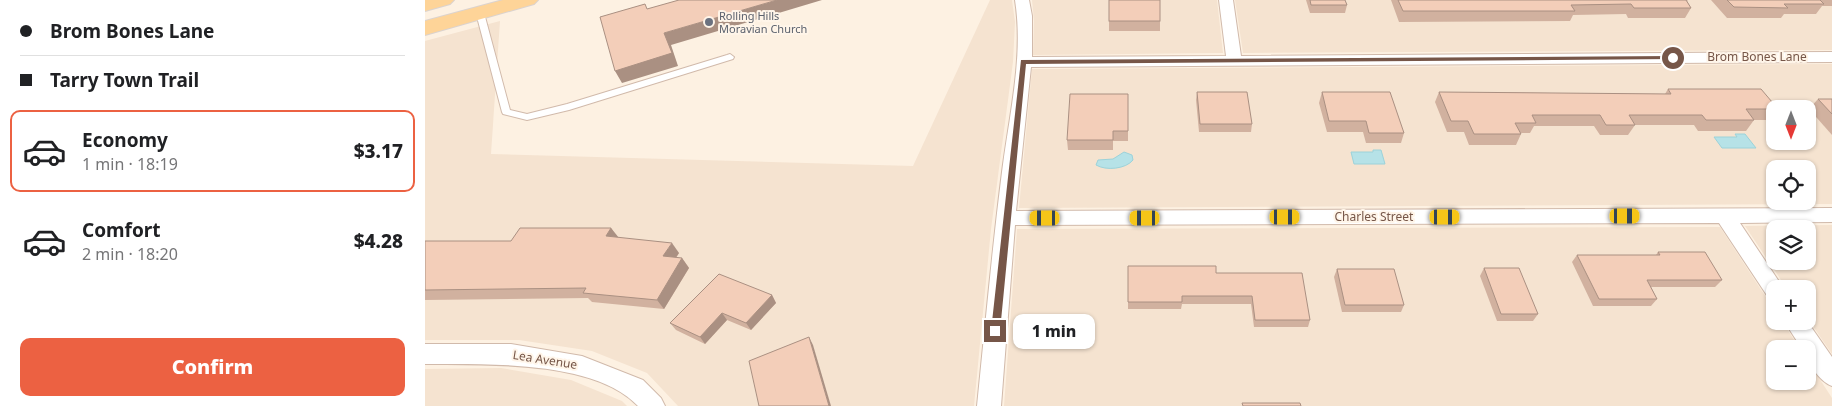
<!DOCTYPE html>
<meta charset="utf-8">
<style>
:root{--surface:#fff;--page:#f2f2f2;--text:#202124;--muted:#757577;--line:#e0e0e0;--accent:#ec6142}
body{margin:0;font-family:"Noto Sans",sans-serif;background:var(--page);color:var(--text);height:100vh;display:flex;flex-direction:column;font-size:19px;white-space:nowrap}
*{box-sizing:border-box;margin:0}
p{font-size:16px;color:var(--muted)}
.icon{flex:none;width:28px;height:28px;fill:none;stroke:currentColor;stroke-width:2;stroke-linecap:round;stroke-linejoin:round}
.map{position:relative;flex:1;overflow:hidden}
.details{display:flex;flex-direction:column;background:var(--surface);width:425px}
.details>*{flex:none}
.guide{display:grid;align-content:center;height:110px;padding:0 20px;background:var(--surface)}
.needle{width:32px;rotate:180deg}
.controls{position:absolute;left:1341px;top:100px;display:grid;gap:10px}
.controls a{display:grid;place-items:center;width:50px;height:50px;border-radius:10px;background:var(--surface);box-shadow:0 1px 4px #0004;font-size:25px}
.end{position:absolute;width:22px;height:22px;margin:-11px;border:6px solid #765648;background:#fff;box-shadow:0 0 0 2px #fff}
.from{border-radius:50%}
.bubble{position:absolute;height:35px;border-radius:10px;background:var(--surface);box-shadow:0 1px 4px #0004;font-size:16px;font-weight:800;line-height:35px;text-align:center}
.car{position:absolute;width:15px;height:30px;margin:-15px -8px;border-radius:6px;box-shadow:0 0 4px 1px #0007;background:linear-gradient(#f5c518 24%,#345 0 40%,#f5c518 0 76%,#345 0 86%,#f5c518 0)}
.guide b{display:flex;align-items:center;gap:18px;height:48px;font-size:19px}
.guide b+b{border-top:1px solid var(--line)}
.guide i{width:12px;height:12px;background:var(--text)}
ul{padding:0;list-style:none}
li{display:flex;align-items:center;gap:15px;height:82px;margin:0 10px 8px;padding:0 10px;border:2px solid transparent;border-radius:10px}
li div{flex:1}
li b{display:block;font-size:19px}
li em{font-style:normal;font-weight:800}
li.active{border-color:var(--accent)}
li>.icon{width:45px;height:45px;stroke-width:1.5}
.action{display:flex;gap:10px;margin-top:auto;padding:10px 20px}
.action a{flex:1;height:58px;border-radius:10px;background:var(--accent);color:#fff;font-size:20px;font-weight:800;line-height:58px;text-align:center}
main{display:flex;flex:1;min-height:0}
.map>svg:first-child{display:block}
</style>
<main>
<section class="details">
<div class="guide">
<b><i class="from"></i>Brom Bones Lane</b>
<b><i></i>Tarry Town Trail</b>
</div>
<ul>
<li class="active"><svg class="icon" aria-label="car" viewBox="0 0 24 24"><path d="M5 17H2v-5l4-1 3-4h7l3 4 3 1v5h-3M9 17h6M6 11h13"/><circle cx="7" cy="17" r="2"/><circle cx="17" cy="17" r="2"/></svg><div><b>Economy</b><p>1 min · 18:19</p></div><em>$3.17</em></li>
<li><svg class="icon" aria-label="car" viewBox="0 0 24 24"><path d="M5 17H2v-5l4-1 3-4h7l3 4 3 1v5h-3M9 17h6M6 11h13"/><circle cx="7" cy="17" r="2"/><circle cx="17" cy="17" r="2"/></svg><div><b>Comfort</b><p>2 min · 18:20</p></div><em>$4.28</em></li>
</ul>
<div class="action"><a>Confirm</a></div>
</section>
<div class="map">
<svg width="1407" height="406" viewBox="0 0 1407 406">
<rect width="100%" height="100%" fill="#fdf1e2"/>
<g fill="#f5e3d0" fill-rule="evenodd">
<polygon points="565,0 587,0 590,22 588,62 566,229 549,406 253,406 222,373 167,351 94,340 0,340 0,41 75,21 66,154 488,166"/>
<polygon points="607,0 792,0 798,53 608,55 609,21"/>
<polygon points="810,0 1407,0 1407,50 818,53"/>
<path d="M1407,64V204L594,208L607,69ZM1350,109H1382V141H1350ZM1350,169H1382V201H1350Z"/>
<path d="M1407,225V354L1383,319L1382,289H1362L1320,226ZM1350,229H1382V261H1350Z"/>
<polygon points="1295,227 1350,311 1350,321 1357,321 1375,349 1350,349 1350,381 1382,381 1383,361 1407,398 1407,406 579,406 592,229"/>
<polygon points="76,368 146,380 197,401 202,406 0,406 0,369"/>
</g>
<g fill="#b6e2e7" stroke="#9cd2d9">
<polygon points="1310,134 1320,134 1331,148 1297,148 1289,137 1312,137"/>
<polygon points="948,150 956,150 960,164 929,164 926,152 948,152"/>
<path d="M699,152L707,155L708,160C701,169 681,171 671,165L673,160L688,159Z"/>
</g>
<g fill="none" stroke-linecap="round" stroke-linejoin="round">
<defs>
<polygon id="service" points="52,11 55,11 59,13 85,110 102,114 142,104 302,55 305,54 309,57 308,59 144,110 102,120 78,114 77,112 51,13"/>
<g id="minor">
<path d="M590,0H604L607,16V57L801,56L794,0H808L816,56L1407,52V62L606,67L591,211L1407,208V222L1315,223L1359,289H1350V299L1343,297L1294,223L590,225L576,406H552C560,328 567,250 577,172C584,116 599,57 590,0Z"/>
<path d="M1359,321H1382L1407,357V386C1394,381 1382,363 1382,349H1377Z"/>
<path d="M0,344H86L157,356L218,380L236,398L240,406H213C170,360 59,364 0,364Z"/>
</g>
<g id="primary">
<polygon points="0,0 29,0 25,4 0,11"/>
<polygon points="78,0 113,0 109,4 0,35 0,21"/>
</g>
</defs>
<use href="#service" stroke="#d1baab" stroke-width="2"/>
<use href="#minor" stroke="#d1baab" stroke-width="2"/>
<use href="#primary" stroke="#dbd3cf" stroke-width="2"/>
<use href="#service" fill="#fff" fill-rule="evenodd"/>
<use href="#minor" fill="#fff" fill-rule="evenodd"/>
<use href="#primary" fill="#fed498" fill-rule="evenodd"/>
</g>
<g fill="#d1b19f">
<polygon points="684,0 735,21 735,31 684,31"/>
<polygon points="881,0 920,0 922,5 920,13 885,13"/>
<polygon points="966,0 1263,0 1262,1 1266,8 1260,18 1203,18 1201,14 1148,15 1145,21 974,22"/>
<polygon points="1286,0 1407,0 1407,6 1397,6 1391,14 1359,14 1356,18 1302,18"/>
<polygon points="1243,89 1350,109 1350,113 1345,120 1329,120 1321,131 1273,131 1269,125 1210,125 1203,135 1175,135 1169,126 1109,126 1105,133 1096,133 1096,134 1091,145 1044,145 1039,132 1022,132 1010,102 1014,92 1240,94"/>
<polygon points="772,92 827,124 826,132 774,132 771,100"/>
<polygon points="897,92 979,133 976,143 941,143 938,132 902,132 894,103"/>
<polygon points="703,94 703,141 688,141 688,150 643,150 642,140"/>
<polygon points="1393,99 1407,99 1407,135 1384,109"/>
<polygon points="186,228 193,238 254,253 251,258 257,258 264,268 239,309 167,302 163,298 0,300 0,241 86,241"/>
<polygon points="1233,252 1297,280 1290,287 1226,287 1232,299 1226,306 1168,306 1147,262 1152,255 1231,255"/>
<polygon points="703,266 791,273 885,320 883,327 829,327 826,304 757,304 756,309 703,309"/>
<polygon points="1059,268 1113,314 1108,321 1072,321 1055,276"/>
<polygon points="912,269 979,305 976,312 917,312 909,277"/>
<polygon points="347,295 351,303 326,330 302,320 280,344 251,330 245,323"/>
</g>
<g fill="#aa9082">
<polygon points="352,0 397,0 246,45 253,66 197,83 190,71 239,33"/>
<polygon points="186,228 194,238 181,236"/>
<polygon points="247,243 254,253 245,266 238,256"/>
<polygon points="257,258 264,268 239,309 232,300"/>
<polygon points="347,295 351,303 326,330 321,323"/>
<polygon points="297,313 302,320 280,344 275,337"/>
<polygon points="384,337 388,345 406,406 404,406"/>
</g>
<g fill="#f3ceb9" stroke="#aa9082">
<polygon points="254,0 352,0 239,33 247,53 190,71 175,17 220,4 222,9"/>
<rect x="684" y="0" width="51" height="21"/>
<polygon points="885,0 920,0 922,5 886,5"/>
<polygon points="973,0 1261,0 1266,8 1209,8 1206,4 1146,5 1150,11 978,11"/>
<polygon points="1302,0 1395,0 1399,4 1359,4 1363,8 1309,7"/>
<polygon points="1243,89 1336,89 1353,109 1321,109 1329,120 1281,120 1277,115 1204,115 1210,125 1181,125 1175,115 1107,115 1111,123 1090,123 1096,134 1049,134 1043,121 1026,121 1014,92 1246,94"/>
<polygon points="772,92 822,92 827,124 775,124"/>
<polygon points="897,92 965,92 979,133 944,133 941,121 904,121"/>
<polygon points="645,94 703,94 703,131 688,131 688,140 642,140"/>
<polygon points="1393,99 1407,99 1407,114"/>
<polygon points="95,228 186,228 181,236 247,243 238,256 257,258 232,300 158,293 161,288 0,290 0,241 86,241"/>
<polygon points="1233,252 1280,252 1297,280 1222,280 1232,299 1174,299 1152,255 1235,255"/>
<polygon points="703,266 791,266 791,273 877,273 885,320 830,320 827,296 757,296 757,302 703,302"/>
<polygon points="1059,268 1094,268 1113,314 1076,314"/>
<polygon points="912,269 969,269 979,305 920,305"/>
<polygon points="294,274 347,295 321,323 297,313 275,337 245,323"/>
<polygon points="384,337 404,406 334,406 324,361"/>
<polygon points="817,403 875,403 876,406 818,406"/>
</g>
<polygon fill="#765648" points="1248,56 1250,59 601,64 575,331 570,335 566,331 596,60"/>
<circle fill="#6b7280" stroke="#fff5e9" stroke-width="2" cx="284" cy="22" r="5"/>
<g text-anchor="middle" stroke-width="4" stroke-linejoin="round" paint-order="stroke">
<g font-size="11" fill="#5b616d" stroke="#fff5e9" text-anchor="start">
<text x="294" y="20">Rolling Hills<tspan x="294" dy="13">Moravian Church</tspan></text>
</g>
<g font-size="12" fill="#765648" stroke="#fff5e9">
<text x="1332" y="61">Brom Bones Lane</text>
<text x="949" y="221">Charles Street</text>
<text transform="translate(120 360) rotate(9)" y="4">Lea Avenue</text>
</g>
</g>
</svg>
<div class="controls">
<a><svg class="needle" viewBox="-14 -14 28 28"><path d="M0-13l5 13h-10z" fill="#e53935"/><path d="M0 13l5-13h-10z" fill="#757577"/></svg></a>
<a><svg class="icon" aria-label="locate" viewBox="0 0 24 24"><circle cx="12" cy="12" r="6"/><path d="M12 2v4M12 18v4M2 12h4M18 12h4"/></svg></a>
<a><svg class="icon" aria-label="layers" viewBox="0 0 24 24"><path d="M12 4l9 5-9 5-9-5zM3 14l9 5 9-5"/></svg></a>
<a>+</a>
<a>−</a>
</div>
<i class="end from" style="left:1248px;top:58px"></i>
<i class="end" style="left:570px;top:331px"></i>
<div class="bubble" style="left:588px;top:314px;width:82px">1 min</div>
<i class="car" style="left:1200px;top:216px;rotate:90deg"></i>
<i class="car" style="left:860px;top:217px;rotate:90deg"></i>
<i class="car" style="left:1020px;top:217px;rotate:90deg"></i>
<i class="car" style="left:620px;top:218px;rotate:270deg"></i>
<i class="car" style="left:720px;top:218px;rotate:270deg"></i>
</div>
</main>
